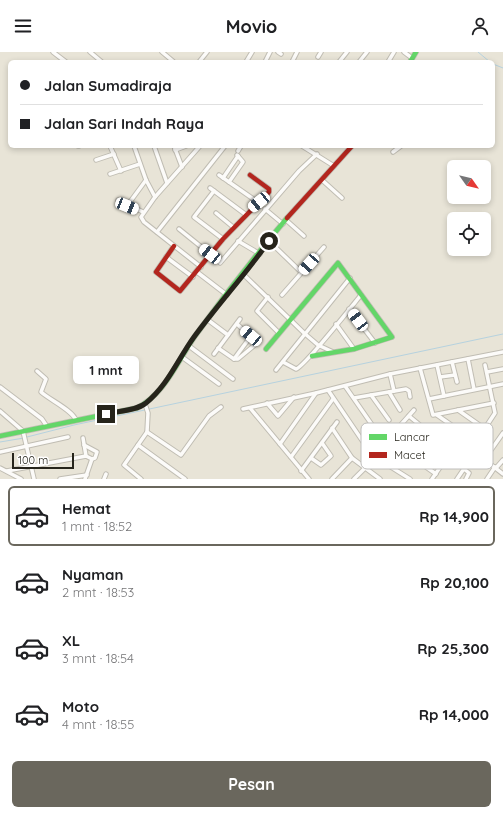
<!DOCTYPE html>
<html lang="id">
<meta charset="utf-8">
<style>
:root{--surface:#fff;--page:#f2f2f2;--text:#202124;--muted:#757577;--line:#e0e0e0;--accent:#6a675d}
body{margin:0;font-family:Quicksand,sans-serif;background:var(--page);color:var(--text);height:100vh;display:flex;flex-direction:column;font-size:15px;white-space:nowrap}
*{box-sizing:border-box;margin:0}
p{font-size:13px;color:var(--muted)}
.icon{flex:none;width:22px;height:22px;fill:none;stroke:currentColor;stroke-width:2;stroke-linecap:round;stroke-linejoin:round}
.map{position:relative;height:427px;overflow:hidden}
.panel{display:flex;flex-direction:column;background:var(--surface);flex:1}
.panel>*{flex:none}
.hud{position:absolute;left:8px;top:8px;width:487px;height:88px;border-radius:6px;box-shadow:0 2px 6px #0003;display:grid;align-content:center;height:88px;padding:0 12px;background:var(--surface)}
.needle{width:26px;rotate:124deg}
.buttons{position:absolute;left:447px;top:108px;display:grid;gap:8px}
.buttons a{display:grid;place-items:center;width:44px;height:44px;border-radius:6px;background:var(--surface);box-shadow:0 2px 6px #0003;font-size:20px}
.scale{position:absolute;left:12px;bottom:10px;width:62px;box-sizing:border-box;padding-left:4px;border:2px solid #26241b;border-top:0;font-size:11px;line-height:14px;white-space:nowrap;color:#26241b;-webkit-text-stroke:3px #fff;paint-order:stroke}
.end{position:absolute;width:18px;height:18px;margin:-9px;border:5px solid #26241b;background:#fff;box-shadow:0 0 0 2px #fff}
.from{border-radius:50%}
.bubble{position:absolute;height:28px;border-radius:6px;background:var(--surface);box-shadow:0 2px 6px #0003;font-size:13px;font-weight:800;line-height:28px;text-align:center}
.car{position:absolute;width:12px;height:24px;margin:-12px -6px;border-radius:5px;box-shadow:0 0 3px 1px #0007;background:linear-gradient(#fff 24%,#345 0 40%,#fff 0 76%,#345 0 86%,#fff 0)}
.hud b{display:flex;align-items:center;gap:14px;height:38px;font-size:15px}
.hud b+b{border-top:1px solid var(--line)}
.hud i{width:10px;height:10px;background:var(--text)}
ul{padding:7px 0 0;list-style:none}
li{display:flex;align-items:center;gap:12px;height:60px;margin:0 8px 6px;padding:0 4px;border:2px solid transparent;border-radius:6px}
li div{flex:1}
li b{display:block;font-size:15px}
li em{font-style:normal;font-weight:800}
li.current{border-color:var(--accent)}
li>.icon{width:36px;height:36px;stroke-width:1.5}
.button{display:flex;gap:8px;margin-top:auto;padding:8px 12px}
.button a{flex:1;height:46px;border-radius:6px;background:var(--accent);color:#fff;font-size:16px;font-weight:800;line-height:46px;text-align:center}
header{display:flex;justify-content:space-between;align-items:center;height:52px;padding:0 12px;background:var(--surface);font-size:18px;font-weight:800}
.map>svg:first-child{display:block}
</style>
<header><svg class="icon" aria-label="menu" viewBox="0 0 24 24"><path d="M4 6h16M4 12h16M4 18h16"/></svg>Movio<svg class="icon" aria-label="person" viewBox="0 0 24 24"><circle cx="12" cy="8" r="4"/><path d="M4 21q1-7 8-7t8 7"/></svg></header>
<div class="map">
<svg width="503" height="427" viewBox="0 0 503 427">
<rect width="100%" height="100%" fill="#e8e4d7"/>
<g fill="none" stroke-linecap="round" stroke-linejoin="round">
<g stroke="#b6d2df" stroke-width="1">
<polyline points="478,0 490,10"/>
<polyline points="493,12 503,16"/>
<polyline points="27,385 74,373 503,282"/>
<polyline points="0,390 24,386"/>
</g>
<defs>
<g id="street">
<polyline points="53,0 66,10"/>
<polyline points="90,0 102,10"/>
<polyline points="162,0 174,10"/>
<polyline points="278,0 281,2"/>
<polyline points="404,0 412,6"/>
<polyline points="318,5 321,0"/>
<polyline points="199,10 207,0"/>
<polyline points="246,10 252,0"/>
<polyline points="265,10 270,0"/>
<polyline points="292,10 297,0"/>
<polyline points="339,10 347,0"/>
<polyline points="359,10 367,0"/>
<polyline points="388,10 394,0"/>
<polyline points="78,94 79,94"/>
<polyline points="110,94 121,119"/>
<polyline points="134,94 146,128 155,145"/>
<polyline points="154,94 167,131"/>
<polyline points="174,94 182,115"/>
<polyline points="200,94 155,145 141,165 144,170 201,215"/>
<polyline points="302,94 334,114"/>
<polyline points="175,98 186,94"/>
<polyline points="238,99 241,94"/>
<polyline points="393,100 401,94"/>
<polyline points="96,108 114,102"/>
<polyline points="110,122 140,112"/>
<polyline points="219,123 259,151"/>
<polyline points="223,126 238,104"/>
<polyline points="322,128 342,146"/>
<polyline points="229,130 243,110 237,103"/>
<polyline points="210,136 245,162"/>
<polyline points="214,139 194,165 223,187"/>
<polyline points="118,148 143,160"/>
<polyline points="127,154 146,128"/>
<polyline points="265,157 283,172"/>
<polyline points="216,161 233,175"/>
<polyline points="286,168 304,184"/>
<polyline points="179,177 210,202"/>
<polyline points="157,180 225,94"/>
<polyline points="238,189 260,202"/>
<polyline points="269,189 301,220"/>
<polyline points="166,205 193,225"/>
<polyline points="220,211 299,119 317,102"/>
<polyline points="197,220 227,243"/>
<polyline points="243,222 304,281 318,293 333,300"/>
<polyline points="282,243 324,195"/>
<polyline points="268,245 257,259 279,281"/>
<polyline points="349,257 375,291"/>
<polyline points="208,268 228,283"/>
<polyline points="336,272 354,297"/>
<polyline points="189,294 233,327"/>
<polyline points="218,296 234,307 238,307 257,291 237,272"/>
<polyline points="214,302 240,267"/>
<polyline points="182,305 219,332"/>
<polyline points="234,307 251,284"/>
<polyline points="468,307 474,337"/>
<path d="M283,310L296,317C304,315 352,254 361,243"/>
<polyline points="452,310 457,330"/>
<polyline points="437,313 444,344"/>
<polyline points="420,316 433,363 494,351"/>
<polyline points="276,318 350,226"/>
<path d="M37,319L46,327L41,340C50,348 72,358 76,368"/>
<polyline points="487,320 503,317"/>
<polyline points="390,322 394,339"/>
<polyline points="440,325 455,323"/>
<polyline points="345,334 377,380"/>
<polyline points="0,335 42,367 46,373"/>
<polyline points="328,338 372,403 410,427"/>
<polyline points="389,340 400,358"/>
<polyline points="371,343 389,368"/>
<polyline points="354,346 406,337 409,339 410,345"/>
<polyline points="429,347 503,332"/>
<polyline points="267,351 278,364 294,345"/>
<polyline points="145,352 148,361 147,380"/>
<polyline points="250,356 309,427"/>
<polyline points="243,357 316,341 390,322 503,300"/>
<polyline points="414,358 389,386 389,389 436,422"/>
<polyline points="458,358 485,377"/>
<polyline points="0,359 23,379 34,427"/>
<polyline points="437,363 477,391"/>
<polyline points="409,364 443,392"/>
<polyline points="332,376 352,406 380,427"/>
<polyline points="83,386 86,404"/>
<polyline points="416,386 430,395"/>
<polyline points="280,392 316,341"/>
<polyline points="410,392 425,376"/>
<polyline points="84,393 97,400 95,406 92,407"/>
<polyline points="138,393 185,427"/>
<polyline points="470,399 495,361 485,313"/>
<polyline points="0,400 68,385"/>
<polyline points="291,405 333,347"/>
<polyline points="311,406 321,413 331,404 322,391"/>
<polyline points="484,408 503,381"/>
<path d="M421,411L432,393C454,385 487,409 503,422"/>
<polyline points="364,415 372,403"/>
<polyline points="0,416 21,427"/>
<polyline points="496,416 503,408"/>
<polyline points="464,417 469,421 466,427"/>
<polyline points="7,419 86,404 92,407 85,427"/>
<polyline points="301,419 337,370"/>
<polyline points="60,427 87,423"/>
<polyline points="104,427 106,422"/>
<polyline points="141,427 124,413 147,380 181,403 209,364 221,355"/>
<polyline points="332,427 352,406"/>
<polyline points="354,427 365,416"/>
<polyline points="432,427 454,395"/>
<polyline points="457,427 474,402"/>
<polyline points="487,427 495,415"/>
</g>
<g id="fast">
<polyline points="410,10 416,0"/>
<polyline points="266,297 338,211 392,285 354,297 312,304"/>
<path d="M0,384L137,356C165,342 178,308 195,284C224,244 255,204 287,166"/>
</g>
<g id="jam">
<polyline points="287,166 352,94"/>
<polyline points="174,194 156,220 180,239 223,187 269,140 269,137 250,123"/>
</g>
</defs>
<use href="#street" stroke="#c0bdb3" stroke-width="5.5"/>
<use href="#fast" stroke="#c0bdb3" stroke-width="6"/>
<use href="#jam" stroke="#c0bdb3" stroke-width="6"/>
<use href="#street" stroke="#fcfbf9" stroke-width="3.5"/>
<use href="#fast" stroke="#63d668" stroke-width="4.5"/>
<use href="#jam" stroke="#b3261e" stroke-width="4.5"/>
</g>
<g fill="none" stroke-linecap="round" stroke-linejoin="round">
<path stroke="#26241b" stroke-width="5" d="M106,362C118,359 136,359 146,351C168,333 178,307 194,285C218,252 246,222 269,189"/>
</g>
<rect x="361" y="371" width="132" height="46" rx="6" fill="#fff" stroke="#bebdbb" stroke-width="1"/>
<rect x="369" y="382" width="18" height="6" fill="#63d668"/>
<rect x="369" y="400" width="18" height="6" fill="#b3261e"/>
<g font-size="11" fill="#26241b">
<text x="394" y="389">Lancar</text>
<text x="394" y="407">Macet</text>
</g>
</svg>
<div class="buttons">
<a><svg class="needle" viewBox="-14 -14 28 28"><path d="M0-13l5 13h-10z" fill="#e53935"/><path d="M0 13l5-13h-10z" fill="#757577"/></svg></a>
<a><svg class="icon" aria-label="locate" viewBox="0 0 24 24"><circle cx="12" cy="12" r="6"/><path d="M12 2v4M12 18v4M2 12h4M18 12h4"/></svg></a>
</div>
<div class="scale">100 m</div>
<i class="end from" style="left:269px;top:189px"></i>
<i class="end" style="left:106px;top:362px"></i>
<div class="bubble" style="left:73px;top:304px;width:66px">1 mnt</div>
<i class="car" style="left:259px;top:150px;rotate:231deg"></i>
<i class="car" style="left:127px;top:154px;rotate:112deg"></i>
<i class="car" style="left:210px;top:202px;rotate:308deg"></i>
<i class="car" style="left:309px;top:212px;rotate:222deg"></i>
<i class="car" style="left:358px;top:268px;rotate:323deg"></i>
<i class="car" style="left:251px;top:284px;rotate:310deg"></i>
<div class="hud">
<b><i class="from"></i>Jalan Sumadiraja</b>
<b><i></i>Jalan Sari Indah Raya</b>
</div>
</div>
<section class="panel">
<ul>
<li class="current"><svg class="icon" aria-label="car" viewBox="0 0 24 24"><path d="M5 17H2v-5l4-1 3-4h7l3 4 3 1v5h-3M9 17h6M6 11h13"/><circle cx="7" cy="17" r="2"/><circle cx="17" cy="17" r="2"/></svg><div><b>Hemat</b><p>1 mnt · 18:52</p></div><em>Rp 14,900</em></li>
<li><svg class="icon" aria-label="car" viewBox="0 0 24 24"><path d="M5 17H2v-5l4-1 3-4h7l3 4 3 1v5h-3M9 17h6M6 11h13"/><circle cx="7" cy="17" r="2"/><circle cx="17" cy="17" r="2"/></svg><div><b>Nyaman</b><p>2 mnt · 18:53</p></div><em>Rp 20,100</em></li>
<li><svg class="icon" aria-label="car" viewBox="0 0 24 24"><path d="M5 17H2v-5l4-1 3-4h7l3 4 3 1v5h-3M9 17h6M6 11h13"/><circle cx="7" cy="17" r="2"/><circle cx="17" cy="17" r="2"/></svg><div><b>XL</b><p>3 mnt · 18:54</p></div><em>Rp 25,300</em></li>
<li><svg class="icon" aria-label="car" viewBox="0 0 24 24"><path d="M5 17H2v-5l4-1 3-4h7l3 4 3 1v5h-3M9 17h6M6 11h13"/><circle cx="7" cy="17" r="2"/><circle cx="17" cy="17" r="2"/></svg><div><b>Moto</b><p>4 mnt · 18:55</p></div><em>Rp 14,000</em></li>
</ul>
<div class="button"><a>Pesan</a></div>
</section>
